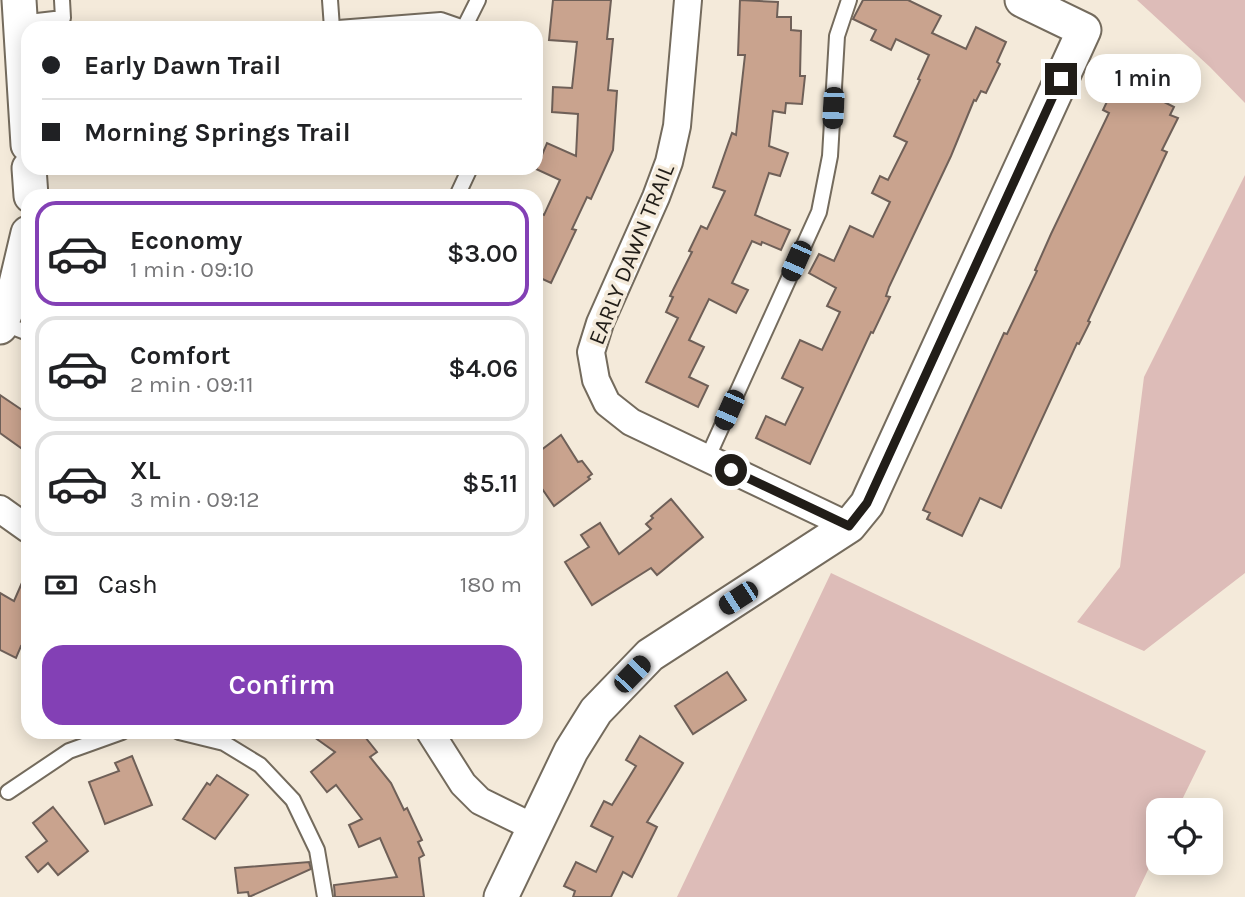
<!DOCTYPE html>
<meta charset="utf-8">
<style>
:root{--surface:#fff;--page:#f6f6f6;--text:#202124;--muted:#757577;--line:#e0e0e0;--accent:#8340b5}
body{margin:0;font-family:Karla,sans-serif;background:var(--page);color:var(--text);height:100vh;display:flex;flex-direction:column;font-size:26px;white-space:nowrap}
*{box-sizing:border-box;margin:0}
p{font-size:23px;color:var(--muted)}
.icon{flex:none;width:38px;height:38px;fill:none;stroke:currentColor;stroke-width:2;stroke-linecap:round;stroke-linejoin:round}
.map{position:relative;flex:1;overflow:hidden}
.sheet{position:absolute;left:21px;top:189px;width:522px;height:550px;display:flex;flex-direction:column;background:var(--surface);border-radius:21px;box-shadow:0 4px 18px #0003}
.sheet>*{flex:none}
.hud{position:absolute;left:21px;top:21px;width:522px;height:154px;border-radius:21px;box-shadow:0 4px 18px #0003;display:grid;align-content:center;height:154px;padding:0 21px;background:var(--surface)}
.controls{position:absolute;left:1146px;top:798px;display:grid;gap:14px}
.controls a{display:grid;place-items:center;width:77px;height:77px;border-radius:14px;background:var(--surface);box-shadow:0 4px 18px #0003;font-size:35px}
.end{position:absolute;width:32px;height:32px;margin:-16px;border:9px solid #211d18;background:#fff;box-shadow:0 0 0 4px #fff}
.from{border-radius:50%}
.bubble{position:absolute;height:49px;border-radius:21px;background:var(--surface);box-shadow:0 4px 18px #0003;font-size:23px;font-weight:600;line-height:49px;text-align:center}
.car{position:absolute;width:21px;height:42px;margin:-21px -10px;border-radius:9px;box-shadow:0 0 5px 2px #0007;background:linear-gradient(#222 24%,#8ab4d8 0 40%,#222 0 76%,#8ab4d8 0 86%,#222 0)}
.hud b{display:flex;align-items:center;gap:24px;height:66px;font-size:26px}
.hud b+b{border-top:2px solid var(--line)}
.hud i{width:18px;height:18px;background:var(--text)}
ul{padding:12px 0 0;list-style:none}
li{display:flex;align-items:center;gap:21px;height:105px;margin:0 14px 10px;padding:0 7px;border:4px solid var(--line);border-radius:21px}
li div{flex:1}
li b{display:block;font-size:26px}
li em{font-style:normal;font-weight:600}
li.current{border-color:var(--accent)}
li>.icon{width:63px;height:63px;stroke-width:1.5}
.pay{display:flex;align-items:center;gap:18px;height:77px;padding:0 21px;font-size:26px}
.pay p{margin-inline-start:auto}
.cta{display:flex;gap:14px;margin-top:auto;padding:14px 21px}
.cta a{flex:1;height:80px;border-radius:21px;background:var(--accent);color:#fff;font-size:28px;font-weight:600;line-height:80px;text-align:center}
.map>svg:first-child{display:block}
</style>
<div class="map">
<svg width="1245" height="897" viewBox="0 0 1245 897">
<rect width="100%" height="100%" fill="#f4eada"/>
<g fill="#ddbcb8">
<polygon points="1137,0 1245,0 1245,103 1210,67"/>
<polygon points="1245,175 1245,573 1144,651 1077,622 1120,567 1144,377"/>
<polygon points="831,573 1206,751 1177,810 1158,810 1158,849 1135,897 677,897"/>
</g>
<g fill="#c9a38e" stroke="#6f6058" stroke-width="2">
<polygon points="553,0 611,0 607,39 613,39 608,90 617,91 613,150 591,199 587,197 572,229 576,230 551,283 536,276 536,211 544,215 560,180 536,169 547,143 576,156 578,114 552,112 553,87 572,88 577,42 549,40"/>
<polygon points="740,0 778,2 777,17 791,17 791,30 801,31 800,76 805,76 802,104 786,103 785,113 773,111 769,146 788,153 780,176 769,173 755,215 790,230 781,250 762,242 761,245 752,241 732,283 748,290 736,313 709,299 689,340 704,347 689,377 708,386 698,407 646,382 678,318 666,312 673,297 670,296 692,252 689,251 701,226 707,229 725,191 713,187 732,133 736,135 745,55 738,55"/>
<polygon points="863,0 908,0 941,16 932,33 966,49 976,27 1006,42 997,62 1000,64 986,93 981,91 976,101 974,100 951,156 889,287 886,296 890,297 873,333 871,332 810,464 756,438 766,416 785,425 803,388 782,378 800,340 822,350 840,312 827,306 836,288 809,273 819,254 834,261 850,226 873,237 890,202 872,193 880,176 888,180 907,142 894,136 920,80 918,79 929,55 896,39 891,50 871,40 876,30 853,19"/>
<polygon points="1127,83 1174,107 1170,115 1178,118 1162,150 1167,152 1088,321 1090,322 1079,344 1077,343 1001,508 980,498 962,536 927,519 930,513 923,510 1004,333 1007,334 1037,271 1035,270 1051,234 1109,113 1103,110 1112,91 1119,94"/>
<polygon points="0,395 28,414 28,453 0,433"/>
<polygon points="561,435 578,462 582,461 592,474 588,477 590,479 554,506 536,480 536,454"/>
<polygon points="671,499 703,537 657,575 651,568 592,605 565,562 589,547 581,535 600,523 619,554 651,529 646,524 653,518 651,516"/>
<polygon points="28,569 28,649 21,646 16,658 0,650 0,593 14,601"/>
<polygon points="727,672 746,700 693,734 675,706"/>
<polygon points="307,732 361,732 377,752 370,757 391,783 404,810 407,808 422,840 418,842 424,855 419,858 424,897 335,897 334,885 397,877 380,838 359,847 349,825 362,819 336,785 327,792 311,772 335,752"/>
<polygon points="640,736 683,763 647,822 657,827 632,877 623,872 611,897 573,897 575,891 564,886 576,862 596,872 613,837 591,826 604,801 612,805 636,766 626,760"/>
<polygon points="132,756 152,805 105,824 89,782 119,771 115,763"/>
<polygon points="217,775 248,795 215,839 183,819 207,783 210,785"/>
<polygon points="53,807 88,851 58,875 48,863 38,872 26,857 47,841 33,823"/>
<polygon points="309,862 311,869 249,897 248,892 238,893 235,868"/>
</g>
<g fill="none" stroke-linecap="round" stroke-linejoin="round">
<defs>
<g id="service">
<polyline points="330,0 332,28"/>
<polyline points="20,23 63,18 62,0"/>
<polyline points="338,28 441,20 464,28"/>
<polyline points="464,28 478,0"/>
<polyline points="457,196 470,168"/>
<polyline points="2,323 28,333"/>
<polyline points="707,459 819,212 830,156 837,36 849,0"/>
<polyline points="179,732 224,743 260,765 293,800 317,850 325,897"/>
<polyline points="8,792 69,751 122,732"/>
</g>
<g id="minor">
<polyline points="688,0 677,126 669,162 656,197 600,323 591,352 596,380 607,403 631,422 849,526"/>
<polyline points="0,509 28,529"/>
<polyline points="430,732 463,784 480,801 533,827"/>
</g>
<g id="tertiary">
<polyline points="19,0 28,145"/>
<polyline points="29,168 31,196"/>
<polyline points="0,327 15,288 28,233"/>
<polyline points="501,897 571,751 596,711 650,655 849,526 867,504 1084,30 1022,0"/>
</g>
</defs>
<use href="#service" stroke="#746b5d" stroke-width="18"/>
<use href="#minor" stroke="#746b5d" stroke-width="30"/>
<use href="#tertiary" stroke="#746b5d" stroke-width="37"/>
<use href="#service" stroke="#fff" stroke-width="14"/>
<use href="#minor" stroke="#fff" stroke-width="26"/>
<use href="#tertiary" stroke="#fff" stroke-width="33"/>
</g>
<g fill="none" stroke-linecap="round" stroke-linejoin="round">
<polyline stroke="#211d18" stroke-width="9" points="731,470 849,526 867,503 1061,79"/>
</g>
<g text-anchor="middle" stroke-width="7" stroke-linejoin="round" paint-order="stroke">
<g font-size="23" fill="#211d18" stroke="#f4eada">
<text transform="translate(631 254) rotate(-68)" y="8">EARLY DAWN TRAIL</text>
</g>
</g>
</svg>
<div class="controls">
<a><svg class="icon" aria-label="locate" viewBox="0 0 24 24"><circle cx="12" cy="12" r="6"/><path d="M12 2v4M12 18v4M2 12h4M18 12h4"/></svg></a>
</div>
<i class="end from" style="left:731px;top:470px"></i>
<i class="end" style="left:1061px;top:79px"></i>
<div class="bubble" style="left:1085px;top:54px;width:116px">1 min</div>
<i class="car" style="left:833px;top:108px;rotate:183deg"></i>
<i class="car" style="left:796px;top:261px;rotate:204deg"></i>
<i class="car" style="left:729px;top:410px;rotate:204deg"></i>
<i class="car" style="left:738px;top:598px;rotate:237deg"></i>
<i class="car" style="left:632px;top:674px;rotate:44deg"></i>
<div class="hud">
<b><i class="from"></i>Early Dawn Trail</b>
<b><i></i>Morning Springs Trail</b>
</div>
<section class="sheet">
<ul>
<li class="current"><svg class="icon" aria-label="car" viewBox="0 0 24 24"><path d="M5 17H2v-5l4-1 3-4h7l3 4 3 1v5h-3M9 17h6M6 11h13"/><circle cx="7" cy="17" r="2"/><circle cx="17" cy="17" r="2"/></svg><div><b>Economy</b><p>1 min · 09:10</p></div><em>$3.00</em></li>
<li><svg class="icon" aria-label="car" viewBox="0 0 24 24"><path d="M5 17H2v-5l4-1 3-4h7l3 4 3 1v5h-3M9 17h6M6 11h13"/><circle cx="7" cy="17" r="2"/><circle cx="17" cy="17" r="2"/></svg><div><b>Comfort</b><p>2 min · 09:11</p></div><em>$4.06</em></li>
<li><svg class="icon" aria-label="car" viewBox="0 0 24 24"><path d="M5 17H2v-5l4-1 3-4h7l3 4 3 1v5h-3M9 17h6M6 11h13"/><circle cx="7" cy="17" r="2"/><circle cx="17" cy="17" r="2"/></svg><div><b>XL</b><p>3 min · 09:12</p></div><em>$5.11</em></li>
</ul>
<div class="pay"><svg class="icon" aria-label="cash" viewBox="0 0 24 24"><path d="M3 7h18v10H3z"/><circle cx="12" cy="12" r="2"/></svg>Cash<p>180 m</p></div>
<div class="cta"><a>Confirm</a></div>
</section>
</div>
